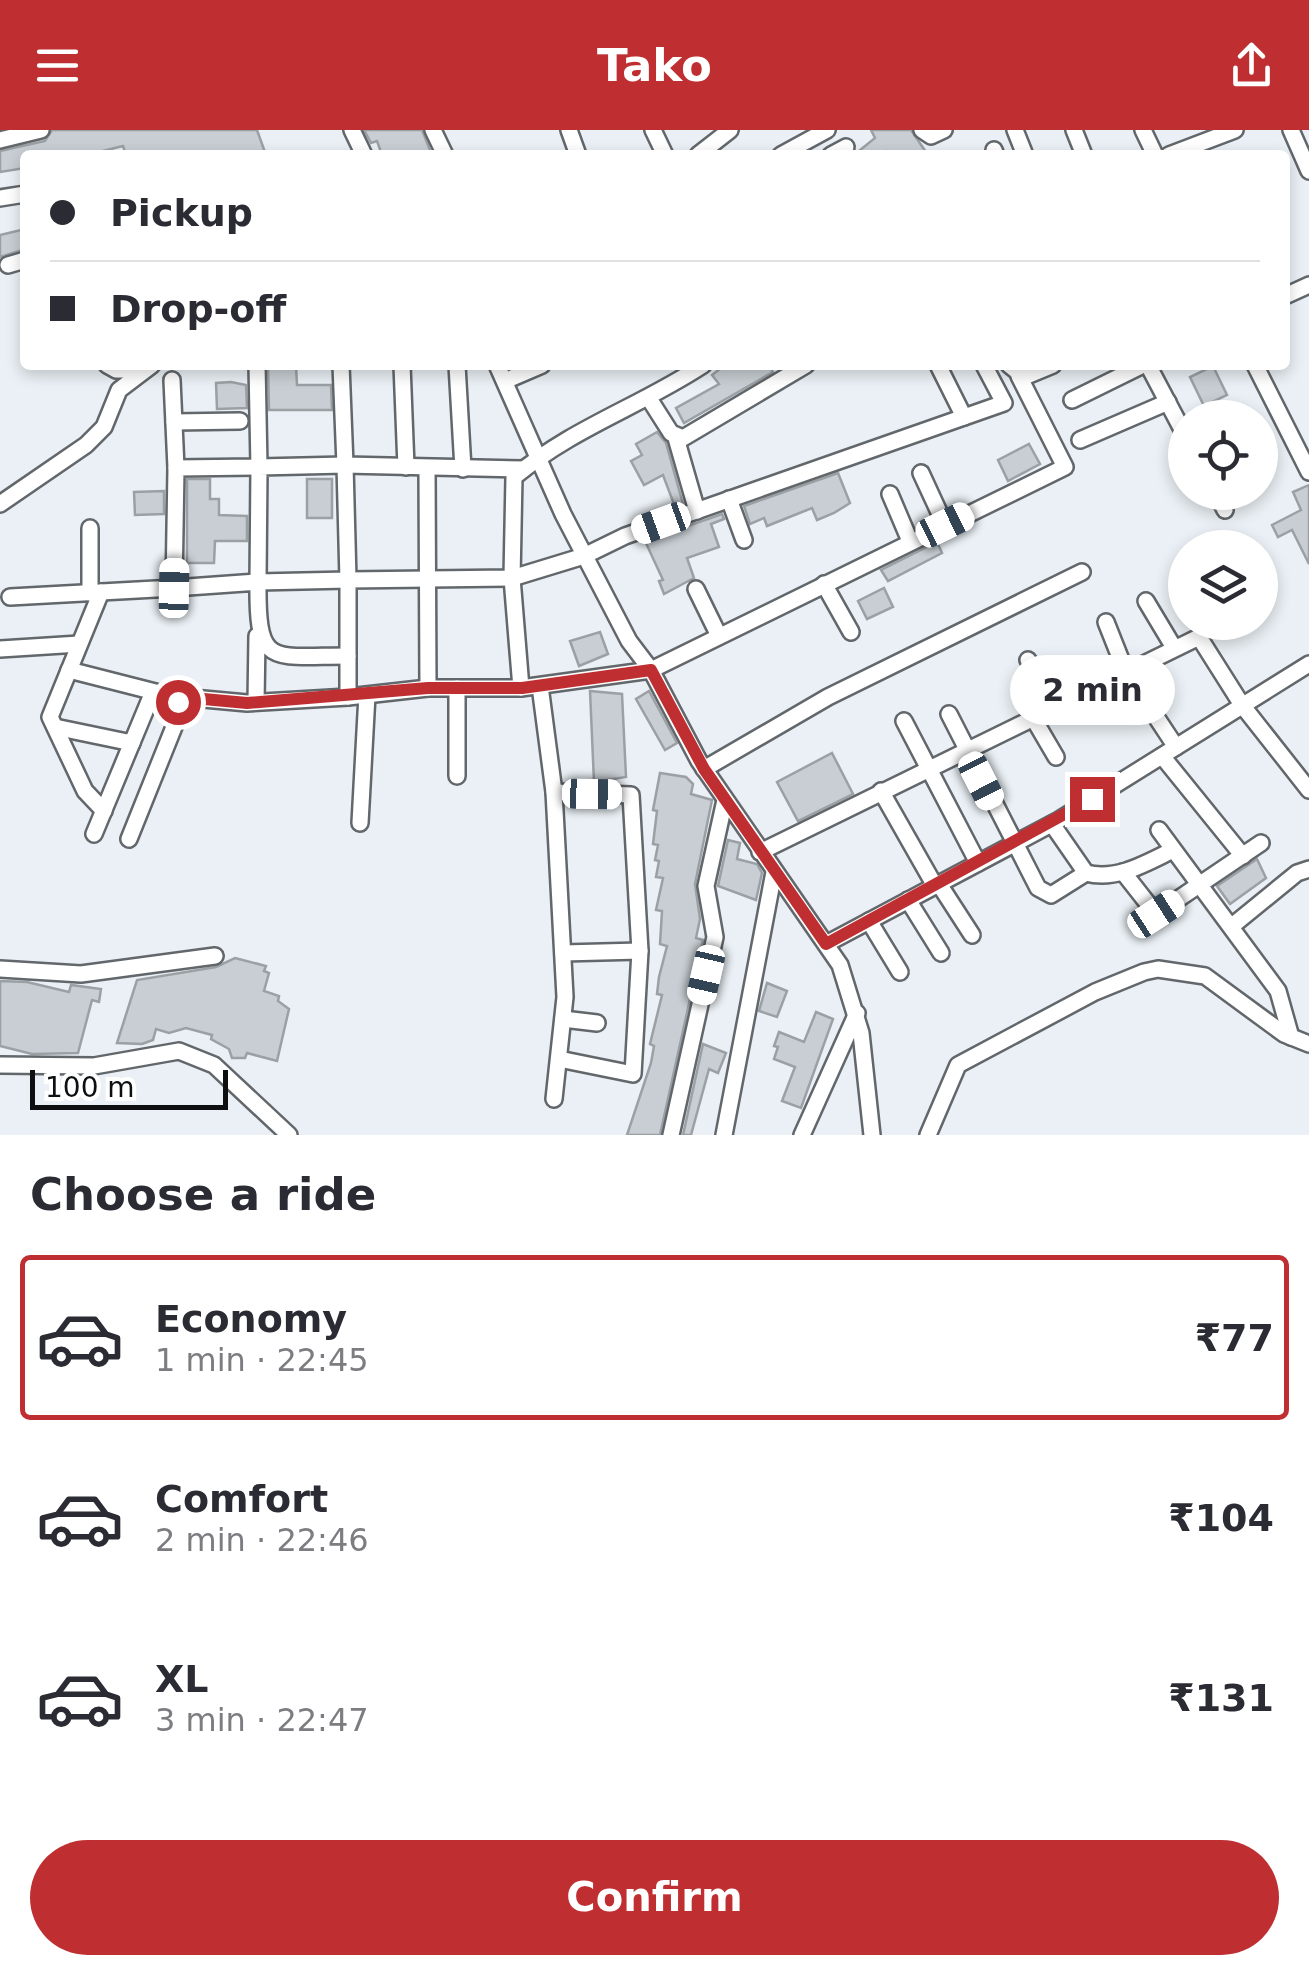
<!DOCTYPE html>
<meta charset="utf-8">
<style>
:root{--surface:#fff;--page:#f2f2f3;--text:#2b2b33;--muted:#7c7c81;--line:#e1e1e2;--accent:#bf2f32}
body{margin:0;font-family:"DejaVu Sans",sans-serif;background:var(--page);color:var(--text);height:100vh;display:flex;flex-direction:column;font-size:38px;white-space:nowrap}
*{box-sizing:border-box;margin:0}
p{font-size:32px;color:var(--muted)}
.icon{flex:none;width:55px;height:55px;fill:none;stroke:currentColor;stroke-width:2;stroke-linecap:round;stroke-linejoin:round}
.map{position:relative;height:1005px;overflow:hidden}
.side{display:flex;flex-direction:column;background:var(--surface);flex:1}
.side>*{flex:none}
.guide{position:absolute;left:20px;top:20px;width:1270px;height:220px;border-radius:10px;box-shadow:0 5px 15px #0003;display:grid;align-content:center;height:220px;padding:0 30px;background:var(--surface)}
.controls{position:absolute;left:1168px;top:270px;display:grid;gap:20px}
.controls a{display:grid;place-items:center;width:110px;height:110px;border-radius:50%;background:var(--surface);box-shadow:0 5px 15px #0003;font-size:50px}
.scale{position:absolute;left:30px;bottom:25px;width:198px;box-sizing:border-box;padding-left:10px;border:5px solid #0d0f11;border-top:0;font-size:28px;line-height:35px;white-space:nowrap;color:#0d0f11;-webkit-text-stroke:8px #fff;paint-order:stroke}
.end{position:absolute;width:45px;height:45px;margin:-22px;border:12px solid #bf2f32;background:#fff;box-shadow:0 0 0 5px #fff}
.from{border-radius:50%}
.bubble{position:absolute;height:70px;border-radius:35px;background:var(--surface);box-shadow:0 5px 15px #0003;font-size:32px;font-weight:700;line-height:70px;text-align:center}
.car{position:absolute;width:30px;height:60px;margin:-30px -15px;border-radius:12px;box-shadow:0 0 8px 2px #0007;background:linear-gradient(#fff 24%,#345 0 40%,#fff 0 76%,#345 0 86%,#fff 0)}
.guide b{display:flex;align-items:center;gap:35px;height:95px;font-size:38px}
.guide b+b{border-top:2px solid var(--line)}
.guide i{width:25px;height:25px;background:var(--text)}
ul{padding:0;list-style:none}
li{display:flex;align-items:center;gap:30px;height:165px;margin:0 20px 15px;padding:0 10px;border:5px solid transparent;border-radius:10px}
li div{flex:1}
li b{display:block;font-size:38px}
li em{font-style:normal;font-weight:700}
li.on{border-color:var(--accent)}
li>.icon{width:90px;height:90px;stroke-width:1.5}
h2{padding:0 30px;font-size:45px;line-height:120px}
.cta{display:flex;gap:20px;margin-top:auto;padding:20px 30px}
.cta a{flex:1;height:115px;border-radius:60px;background:var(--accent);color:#fff;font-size:40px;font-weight:700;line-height:115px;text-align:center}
header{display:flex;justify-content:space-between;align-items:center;height:130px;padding:0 30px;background:var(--accent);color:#fff;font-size:45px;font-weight:700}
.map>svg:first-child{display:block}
</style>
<header><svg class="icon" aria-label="menu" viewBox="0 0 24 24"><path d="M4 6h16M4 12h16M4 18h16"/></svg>Tako<svg class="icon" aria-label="share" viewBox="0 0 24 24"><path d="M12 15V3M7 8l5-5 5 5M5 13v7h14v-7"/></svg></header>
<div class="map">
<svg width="1309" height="1005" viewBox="0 0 1309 1005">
<rect width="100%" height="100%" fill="#eaf0f5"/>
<g fill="#c8ced3" stroke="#9ba0a5" stroke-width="2.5">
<polygon points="52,0 257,0 266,25 126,25 123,16 87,25 25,25 25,38 0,42 0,21 45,11"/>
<polygon points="364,0 422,0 432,25 382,25 377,11 371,13"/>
<polygon points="871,0 911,0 928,25 888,25 887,21 854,25 875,8"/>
<polygon points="25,99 25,119 0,127 0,105"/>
<polygon points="268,235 296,235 297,255 331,255 332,280 269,280"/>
<polygon points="725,235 768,235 773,242 684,293 676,278 719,254 712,245"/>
<polygon points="1213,236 1227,265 1204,276 1190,247"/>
<polygon points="231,252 246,255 247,278 217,279 216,253"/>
<polygon points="657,302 666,313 683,374 675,377 663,345 644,355 631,331 642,325 636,314"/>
<polygon points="1029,314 1040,334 1008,351 998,330"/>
<polygon points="838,343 850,373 834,383 817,390 812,378 767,396 764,388 750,394 744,376"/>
<polygon points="187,349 210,349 210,369 219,369 219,385 247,386 247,411 215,411 214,433 187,433"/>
<rect x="307" y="349" width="25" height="39"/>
<polygon points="1309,355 1309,434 1292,400 1278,407 1272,395 1301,380 1293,362"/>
<polygon points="164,361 164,384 135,385 134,362"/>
<polygon points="722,384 724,389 711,394 719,417 687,428 694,448 664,464 659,451 663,450 645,411"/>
<polygon points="937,412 942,423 888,451 881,440"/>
<polygon points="884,458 893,477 867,489 858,471"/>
<polygon points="600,502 608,524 579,536 570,511"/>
<polygon points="590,561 622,564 626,647 594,652"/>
<polygon points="649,561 677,613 665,620 636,569"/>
<polygon points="832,623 853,664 798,691 777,652"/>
<polygon points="660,643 686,647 693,654 691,664 712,670 695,754 700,789 696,808 703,810 660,1005 627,1005 651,933 654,916 650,914 662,865 657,864 659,847 667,816 660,814 662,781 656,780 663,748 656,747 659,731 655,730 658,715 653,714 657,681 653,680"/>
<polygon points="728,710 740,713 737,729 757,734 762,743 756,770 718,756"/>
<polygon points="1257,729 1266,748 1230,774 1217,756"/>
<polygon points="235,828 266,836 264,841 269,843 264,861 279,866 278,871 289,879 277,931 247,923 245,928 232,928 229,919 211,909 212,905 186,898 169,903 156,899 153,910 142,914 117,913 137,850 216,837"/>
<polygon points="0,851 27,852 69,862 71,855 101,859 99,872 92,870 78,923 32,924 0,916"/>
<polygon points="767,853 787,861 777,887 759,881"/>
<polygon points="816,882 833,889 801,978 782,971 795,937 774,929 778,917 774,916 779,902 804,912"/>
<polygon points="703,914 726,923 718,943 709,939 691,1005 683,1005"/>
</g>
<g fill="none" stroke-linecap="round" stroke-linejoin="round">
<defs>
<g id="minor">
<polyline points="352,0 364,25"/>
<polyline points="433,0 445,25"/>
<polyline points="569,0 578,25"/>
<polyline points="653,0 665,25"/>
<polyline points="922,0 931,6 944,0"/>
<polyline points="1015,0 1025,25"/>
<polyline points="1074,0 1084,25"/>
<polyline points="1143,0 1155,25"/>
<polyline points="1291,0 1309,41"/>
<polyline points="0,10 41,0"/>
<polyline points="994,20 996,25"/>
<polyline points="698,25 730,0"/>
<polyline points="781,25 827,0"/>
<polyline points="831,25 846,17"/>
<polyline points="1169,25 1235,0"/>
<polyline points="0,68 25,64"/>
<polyline points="8,135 25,130"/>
<polyline points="1285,166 1309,155"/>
<polyline points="107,235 116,240 144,240"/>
<path d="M257,235L259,337L176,338L174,458L258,452C257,538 270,526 348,526"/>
<polyline points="341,235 345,335 524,339"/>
<polyline points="402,235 406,337"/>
<polyline points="457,235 463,339"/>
<polyline points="497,235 563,384 629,511 651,540 699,631 840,835 861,903 872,1005"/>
<path d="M703,235C639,277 574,297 514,347L512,448L521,558L651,540L1065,337L1019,246"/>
<polyline points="938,235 964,287"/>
<polyline points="1009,235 1024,247 1053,235"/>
<polyline points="1148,235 1185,305"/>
<polyline points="1255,235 1309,342"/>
<polyline points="172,250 176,338"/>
<polyline points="505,251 542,235"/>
<polyline points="650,270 671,303 683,308 806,235"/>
<polyline points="1072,270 1143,235"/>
<polyline points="174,292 240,291"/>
<polyline points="676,308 697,381"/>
<polyline points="1080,310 1168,272"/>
<polygon points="345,335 348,450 258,452 259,337"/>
<polyline points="427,338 428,558"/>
<polyline points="921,343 945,395"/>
<polyline points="1216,362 1225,380"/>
<polyline points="890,364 910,411"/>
<polyline points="729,369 744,410"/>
<polyline points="0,374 86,315 104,297 119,260 152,235"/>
<polyline points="824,454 851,502"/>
<polyline points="696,459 719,506"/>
<polyline points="101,462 50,587 85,661 104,681"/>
<polyline points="90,463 90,398"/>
<polyline points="10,467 174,458"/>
<polyline points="1146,471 1173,516"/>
<polyline points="1106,492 1125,540 1176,617"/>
<polyline points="0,519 79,514"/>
<polyline points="1028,530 1051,577"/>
<polyline points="69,540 171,566 180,582 129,709"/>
<polyline points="540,556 554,662 565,867 554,969"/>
<polyline points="521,558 428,558 348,567 348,450 512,448 584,426 625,406 1004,273 984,235"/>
<polyline points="171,566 247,573 348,567"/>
<polyline points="256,572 257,506"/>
<polyline points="949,584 1038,758 1051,765 1086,743"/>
<polyline points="1032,586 1056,627"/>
<polyline points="904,591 978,733"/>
<polyline points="55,597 132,613"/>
<polyline points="1162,626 1243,726"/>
<polyline points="704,639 828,567 1082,442"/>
<polyline points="457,646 457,558"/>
<polyline points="881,661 935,756"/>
<polyline points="554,662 631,665 640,821 633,944 559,929"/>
<polyline points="360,693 367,565"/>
<path d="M1052,694L1086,743C1117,751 1146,733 1173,720"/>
<polyline points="1159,700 1278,861 1291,907"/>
<polyline points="94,704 153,562"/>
<polyline points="760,722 1199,507 1242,575 1309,660"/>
<polyline points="1123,742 1156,784 1261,713"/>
<polyline points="939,754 972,805"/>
<polyline points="908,770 941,823"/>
<polyline points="869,791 900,842"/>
<polyline points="1232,796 1297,743 1309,739"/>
<polyline points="826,814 1059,690 1309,534"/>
<polyline points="563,823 640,821"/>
<polyline points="0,839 81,844 215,826"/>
<polyline points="563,889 597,893"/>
<polyline points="0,935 94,936 179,921 214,935 289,1005"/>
<polyline points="671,1005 715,807 706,756 725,670"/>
<polyline points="724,1005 774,742"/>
<polyline points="802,1005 857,883"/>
<polyline points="928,1005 958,935 1095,862 1144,842 1158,839 1205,846 1284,904 1309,914"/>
</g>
</defs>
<use href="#minor" stroke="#62676b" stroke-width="20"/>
<use href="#minor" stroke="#fff" stroke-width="15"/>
</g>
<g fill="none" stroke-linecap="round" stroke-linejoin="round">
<polyline stroke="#bf2f32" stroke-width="12" points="178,572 171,566 247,573 428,558 522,558 651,540 704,639 826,814 1092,669"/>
</g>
</svg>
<div class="controls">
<a><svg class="icon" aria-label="locate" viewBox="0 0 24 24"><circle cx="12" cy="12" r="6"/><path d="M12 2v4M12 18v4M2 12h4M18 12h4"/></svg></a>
<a><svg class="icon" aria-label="layers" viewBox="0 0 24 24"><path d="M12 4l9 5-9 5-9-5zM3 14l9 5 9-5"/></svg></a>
</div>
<div class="scale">100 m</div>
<i class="end from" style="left:178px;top:572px"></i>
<i class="end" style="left:1092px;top:669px"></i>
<div class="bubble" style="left:1010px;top:525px;width:165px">2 min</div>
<i class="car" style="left:661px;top:393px;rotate:250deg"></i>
<i class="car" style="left:945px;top:395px;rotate:64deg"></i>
<i class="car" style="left:174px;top:458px;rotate:1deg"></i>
<i class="car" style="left:981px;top:651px;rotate:153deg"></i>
<i class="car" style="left:592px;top:664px;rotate:91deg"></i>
<i class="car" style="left:1156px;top:784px;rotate:57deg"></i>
<i class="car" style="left:706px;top:845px;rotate:193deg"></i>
<div class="guide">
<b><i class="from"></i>Pickup</b>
<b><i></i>Drop-off</b>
</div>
</div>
<section class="side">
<h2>Choose a ride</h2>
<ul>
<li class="on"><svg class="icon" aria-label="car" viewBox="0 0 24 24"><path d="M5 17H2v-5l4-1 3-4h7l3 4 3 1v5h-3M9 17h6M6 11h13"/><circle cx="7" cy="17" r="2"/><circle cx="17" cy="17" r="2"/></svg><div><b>Economy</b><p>1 min · 22:45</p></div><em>₹77</em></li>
<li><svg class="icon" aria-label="car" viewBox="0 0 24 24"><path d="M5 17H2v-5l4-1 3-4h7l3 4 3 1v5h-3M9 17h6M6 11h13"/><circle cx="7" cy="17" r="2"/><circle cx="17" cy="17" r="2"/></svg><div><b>Comfort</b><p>2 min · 22:46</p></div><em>₹104</em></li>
<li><svg class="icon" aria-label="car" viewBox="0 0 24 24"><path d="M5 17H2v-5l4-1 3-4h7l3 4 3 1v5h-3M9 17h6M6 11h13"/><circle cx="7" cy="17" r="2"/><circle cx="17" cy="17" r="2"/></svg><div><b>XL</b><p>3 min · 22:47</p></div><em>₹131</em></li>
</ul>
<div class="cta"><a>Confirm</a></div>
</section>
